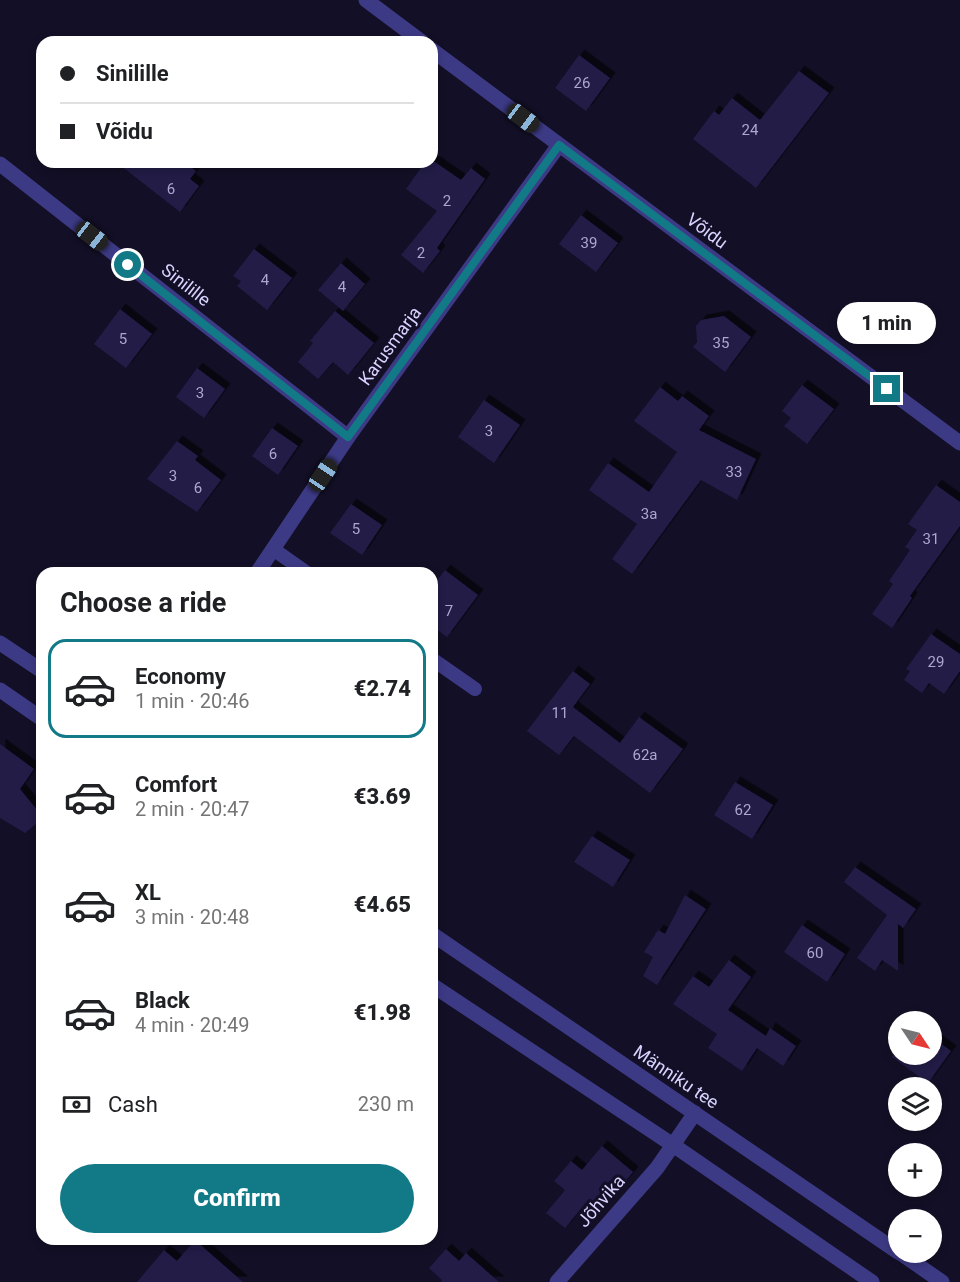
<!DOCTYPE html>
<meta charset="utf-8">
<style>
:root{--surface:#fff;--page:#f2f2f2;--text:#202124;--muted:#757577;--line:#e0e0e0;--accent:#127987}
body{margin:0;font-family:Roboto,sans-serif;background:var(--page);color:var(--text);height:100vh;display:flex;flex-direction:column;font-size:22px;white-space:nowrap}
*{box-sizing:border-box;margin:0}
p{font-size:20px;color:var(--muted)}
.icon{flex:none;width:33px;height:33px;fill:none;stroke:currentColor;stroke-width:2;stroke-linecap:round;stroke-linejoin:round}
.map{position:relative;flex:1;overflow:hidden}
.sheet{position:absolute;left:36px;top:567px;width:402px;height:678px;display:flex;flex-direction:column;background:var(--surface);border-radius:18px;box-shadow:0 3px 9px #0003}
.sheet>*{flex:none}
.hud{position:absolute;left:36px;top:36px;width:402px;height:132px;border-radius:18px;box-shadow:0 3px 9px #0003;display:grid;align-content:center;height:132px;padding:0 24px;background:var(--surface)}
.needle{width:39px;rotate:125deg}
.fabs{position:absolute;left:888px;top:1011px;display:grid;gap:12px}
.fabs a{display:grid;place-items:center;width:54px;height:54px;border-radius:50%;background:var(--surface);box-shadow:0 3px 9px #0003;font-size:30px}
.end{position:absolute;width:27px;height:27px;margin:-14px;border:8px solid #127987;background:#fff;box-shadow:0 0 0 3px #fff}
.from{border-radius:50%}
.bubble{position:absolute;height:42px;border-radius:21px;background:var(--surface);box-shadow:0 3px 9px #0003;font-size:20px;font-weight:800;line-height:42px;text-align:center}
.car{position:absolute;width:18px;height:36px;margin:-18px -9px;border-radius:8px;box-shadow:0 0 4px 2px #0007;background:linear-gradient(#222 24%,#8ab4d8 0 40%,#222 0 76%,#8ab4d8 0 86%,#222 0)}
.hud b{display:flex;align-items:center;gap:21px;height:57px;font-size:22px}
.hud b+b{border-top:2px solid var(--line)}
.hud i{width:15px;height:15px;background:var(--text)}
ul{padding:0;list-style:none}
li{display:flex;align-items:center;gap:18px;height:99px;margin:0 12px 9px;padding:0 12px;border:3px solid transparent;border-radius:18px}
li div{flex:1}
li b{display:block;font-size:22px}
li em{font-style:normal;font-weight:800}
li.current{border-color:var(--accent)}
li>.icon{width:54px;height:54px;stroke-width:1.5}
h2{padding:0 24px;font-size:27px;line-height:72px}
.pay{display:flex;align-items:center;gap:15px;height:66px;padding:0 24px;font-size:22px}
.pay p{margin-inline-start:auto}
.button{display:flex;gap:12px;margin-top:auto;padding:12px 24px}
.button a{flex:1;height:69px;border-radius:36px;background:var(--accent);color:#fff;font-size:24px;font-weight:800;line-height:69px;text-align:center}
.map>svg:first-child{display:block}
</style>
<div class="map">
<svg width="960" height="1282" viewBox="0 0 960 1282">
<defs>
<filter id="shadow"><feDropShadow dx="5.5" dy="-5.5" stdDeviation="0" flood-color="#0009"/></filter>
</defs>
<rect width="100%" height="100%" fill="#130f26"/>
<g fill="#241b47" filter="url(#shadow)">
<polygon points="579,55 610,78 586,111 555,88"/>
<polygon points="799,71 829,93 756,188 693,139 714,111 719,115 732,98 760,120"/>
<polygon points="116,162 184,162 196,171 190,179 199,186 180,212"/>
<polygon points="425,162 435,162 461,180 471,168 485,179 437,248 440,251 423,273 401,255 437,211 406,189"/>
<polygon points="581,215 618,243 596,272 559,244"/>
<polygon points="254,249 292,278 267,310 237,286 241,281 233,276"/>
<polygon points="341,263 365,284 343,311 318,290"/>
<polygon points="120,309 152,334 126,368 94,344"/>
<polygon points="335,311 374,343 348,375 333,362 318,379 298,362 313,343 310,341"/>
<polygon points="724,316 751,337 725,372 693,347 697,342 696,326 701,320"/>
<polygon points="197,368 225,389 204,418 176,397"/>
<polygon points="802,385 834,409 807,444 784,426 791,418 782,411"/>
<polygon points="660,387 678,401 682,396 709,416 699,430 756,459 737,500 701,480 632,574 612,559 637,524 589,490 608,463 649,492 677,452 634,421"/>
<polygon points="484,400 520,425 494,463 458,437"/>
<polygon points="272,428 298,446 278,475 252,456"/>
<polygon points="177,441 198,456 195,460 221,480 197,512 147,479"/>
<polygon points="936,485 960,502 960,526 910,596 912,598 892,628 872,614 893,584 889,581 910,550 905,547 917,530 908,524"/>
<polygon points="351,504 382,525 362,555 330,533"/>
<polygon points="445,570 478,595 447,637 432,626 432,587"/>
<polygon points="931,634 960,654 960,671 944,694 929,683 922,693 904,680 910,671 906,669"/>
<polygon points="573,671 590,684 573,707 620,743 639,717 683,749 650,793 574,736 559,755 527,731"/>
<polygon points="0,744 34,769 20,789 42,816 42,819 25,833 0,818"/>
<polygon points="735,782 773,805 752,839 714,815"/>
<polygon points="592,836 630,860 613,887 574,862"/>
<polygon points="855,867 916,909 903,928 898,924 898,971 882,960 875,971 857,958 887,915 844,882"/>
<polygon points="685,895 706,909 657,985 643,976 653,957 644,952 658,930 665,934"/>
<polygon points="802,925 845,954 827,982 784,952"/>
<polygon points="729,960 751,977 728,1010 766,1036 770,1028 796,1046 783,1066 757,1048 742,1071 708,1048 717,1034 673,1004 693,976 709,987"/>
<polygon points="898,1029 898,1054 932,1054 932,1037 951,1051 928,1083 892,1057 897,1050 888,1044"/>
<polygon points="602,1146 633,1172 602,1209 589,1199 565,1228 546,1213 565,1190 554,1181 571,1161 582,1170"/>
<polygon points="195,1240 243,1282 137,1282 164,1250 177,1261"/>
<polygon points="446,1249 459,1261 466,1253 499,1282 441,1282 442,1280 429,1268"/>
</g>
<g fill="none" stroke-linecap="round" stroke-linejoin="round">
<g stroke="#3d3a85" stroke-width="14">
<polyline points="273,549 307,573"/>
<polyline points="432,659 475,689"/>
</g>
<g stroke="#3d3a85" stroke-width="15">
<polyline points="366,0 422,42"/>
<polyline points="432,50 960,443"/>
<polyline points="0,164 348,437"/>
<polyline points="257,573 348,437 559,145"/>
<polyline points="557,1282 657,1168 695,1113"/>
</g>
<g stroke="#3d3a85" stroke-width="15">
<polyline points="0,643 42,671"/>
<polyline points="0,690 42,719"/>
<polyline points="432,934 898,1252"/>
<polyline points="432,985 673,1145 872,1282"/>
<polyline points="899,1252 942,1282"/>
</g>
</g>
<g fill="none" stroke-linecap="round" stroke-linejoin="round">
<polyline stroke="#127987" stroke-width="8" points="128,265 348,437 559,145 887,389"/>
</g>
<g text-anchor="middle" stroke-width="6" stroke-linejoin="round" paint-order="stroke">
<g font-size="15" fill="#aca6d1">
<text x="582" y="88">26</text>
<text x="750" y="135">24</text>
<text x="171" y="194">6</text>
<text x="447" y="206">2</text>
<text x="589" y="248">39</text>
<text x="421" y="258">2</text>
<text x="265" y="285">4</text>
<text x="342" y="292">4</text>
<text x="123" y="344">5</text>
<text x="721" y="348">35</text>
<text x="200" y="398">3</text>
<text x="489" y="436">3</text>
<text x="273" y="459">6</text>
<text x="734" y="477">33</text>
<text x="173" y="481">3</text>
<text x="198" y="493">6</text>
<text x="649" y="519">3a</text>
<text x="356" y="534">5</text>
<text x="931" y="544">31</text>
<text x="449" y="616">7</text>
<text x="936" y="667">29</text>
<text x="560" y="718">11</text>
<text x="645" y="760">62a</text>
<text x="743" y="815">62</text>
<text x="815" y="958">60</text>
</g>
<g font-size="18" fill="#d9d4ff" stroke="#130f26">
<text transform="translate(707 231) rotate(37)" y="6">Võidu</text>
<text transform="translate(186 285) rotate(38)" y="6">Sinilille</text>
<text transform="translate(390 346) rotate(-54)" y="6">Karusmarja</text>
<text transform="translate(676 1077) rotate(34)" y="6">Männiku tee</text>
<text transform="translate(601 1201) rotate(-49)" y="6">Jõhvika</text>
</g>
</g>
</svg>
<div class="fabs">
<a><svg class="needle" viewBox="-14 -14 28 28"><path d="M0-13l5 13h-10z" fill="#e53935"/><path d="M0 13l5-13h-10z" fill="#757577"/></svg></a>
<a><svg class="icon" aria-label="layers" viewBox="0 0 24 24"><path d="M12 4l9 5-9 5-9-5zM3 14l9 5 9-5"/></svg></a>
<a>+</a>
<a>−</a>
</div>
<i class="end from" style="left:128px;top:265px"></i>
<i class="end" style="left:887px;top:389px"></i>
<div class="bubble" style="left:837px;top:302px;width:99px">1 min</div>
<i class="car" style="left:523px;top:118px;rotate:127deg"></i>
<i class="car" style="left:92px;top:236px;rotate:128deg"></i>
<i class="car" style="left:323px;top:475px;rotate:34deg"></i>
<div class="hud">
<b><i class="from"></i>Sinilille</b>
<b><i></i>Võidu</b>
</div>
<section class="sheet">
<h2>Choose a ride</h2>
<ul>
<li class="current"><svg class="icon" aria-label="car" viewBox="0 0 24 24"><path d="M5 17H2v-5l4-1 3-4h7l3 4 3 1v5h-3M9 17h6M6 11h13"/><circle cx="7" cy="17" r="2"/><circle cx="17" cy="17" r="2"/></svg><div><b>Economy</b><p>1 min · 20:46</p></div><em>€2.74</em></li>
<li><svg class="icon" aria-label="car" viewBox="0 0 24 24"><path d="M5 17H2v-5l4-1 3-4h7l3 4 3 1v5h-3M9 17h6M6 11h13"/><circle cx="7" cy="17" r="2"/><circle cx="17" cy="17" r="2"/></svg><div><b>Comfort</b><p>2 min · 20:47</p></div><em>€3.69</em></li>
<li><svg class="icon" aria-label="car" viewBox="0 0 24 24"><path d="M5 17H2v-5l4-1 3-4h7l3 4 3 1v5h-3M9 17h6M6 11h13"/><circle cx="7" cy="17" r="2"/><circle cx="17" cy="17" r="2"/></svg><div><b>XL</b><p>3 min · 20:48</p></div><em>€4.65</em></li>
<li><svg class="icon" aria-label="car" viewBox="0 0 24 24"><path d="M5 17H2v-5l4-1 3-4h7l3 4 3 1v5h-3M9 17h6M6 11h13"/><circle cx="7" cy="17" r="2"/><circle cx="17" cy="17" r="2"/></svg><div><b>Black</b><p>4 min · 20:49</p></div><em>€1.98</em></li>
</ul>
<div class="pay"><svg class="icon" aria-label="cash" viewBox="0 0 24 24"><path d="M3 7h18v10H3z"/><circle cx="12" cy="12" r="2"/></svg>Cash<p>230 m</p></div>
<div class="button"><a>Confirm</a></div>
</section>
</div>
